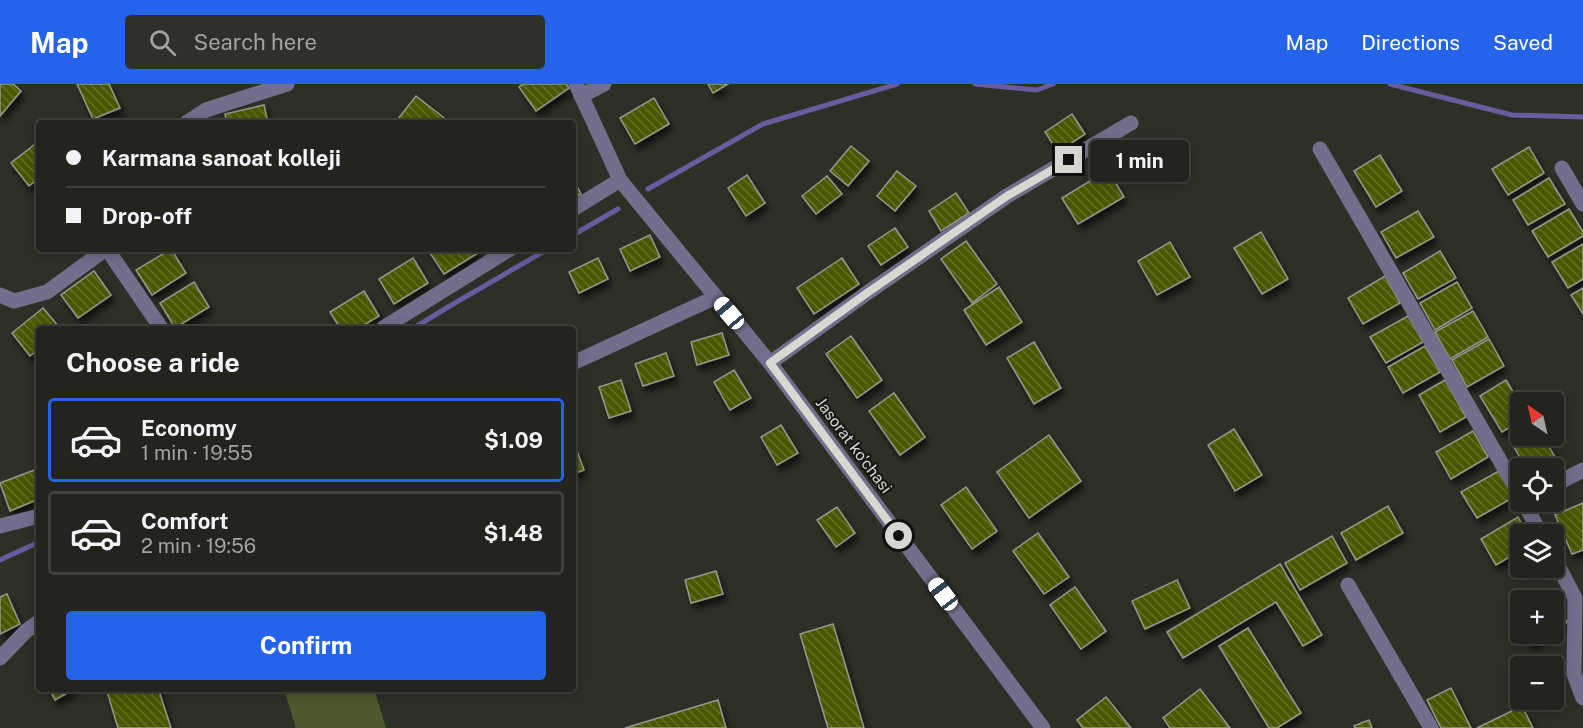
<!DOCTYPE html>
<meta charset="utf-8">
<style>
:root{--surface:#22241d;--page:#2e302a;--text:#f1f3f6;--muted:#a2a4a4;--line:#3f413b;--accent:#2563eb}
body{margin:0;font-family:"Public Sans",sans-serif;background:var(--page);color:var(--text);height:100vh;display:flex;flex-direction:column;font-size:22px;white-space:nowrap}
*{box-sizing:border-box;margin:0}
p{font-size:20px;color:var(--muted)}
.icon{flex:none;width:33px;height:33px;fill:none;stroke:currentColor;stroke-width:2;stroke-linecap:round;stroke-linejoin:round}
.map{position:relative;flex:1;overflow:hidden}
.panel{position:absolute;left:36px;top:242px;width:540px;height:366px;display:flex;flex-direction:column;background:var(--surface);border-radius:6px;box-shadow:0 3px 15px #0003,0 0 0 2px var(--line)}
.panel>*{flex:none}
.guide{position:absolute;left:36px;top:36px;width:540px;height:132px;border-radius:6px;box-shadow:0 3px 15px #0003,0 0 0 2px var(--line);display:grid;align-content:center;height:132px;padding:0 30px;background:var(--surface)}
.needle{width:39px;rotate:326deg}
.controls{position:absolute;left:1510px;top:308px;display:grid;gap:12px}
.controls a{display:grid;place-items:center;width:54px;height:54px;border-radius:6px;background:var(--surface);box-shadow:0 3px 15px #0003,0 0 0 2px var(--line);font-size:30px}
.end{position:absolute;width:27px;height:27px;margin:-14px;border:8px solid #d6d8d2;background:#111;box-shadow:0 0 0 3px #111}
.from{border-radius:50%}
.bubble{position:absolute;height:42px;border-radius:6px;background:var(--surface);box-shadow:0 3px 15px #0003,0 0 0 2px var(--line);font-size:20px;font-weight:700;line-height:42px;text-align:center}
.car{position:absolute;width:18px;height:36px;margin:-18px -9px;border-radius:8px;box-shadow:0 0 4px 2px #0007;background:linear-gradient(#fff 24%,#345 0 40%,#fff 0 76%,#345 0 86%,#fff 0)}
.guide b{display:flex;align-items:center;gap:21px;height:57px;font-size:22px}
.guide b+b{border-top:2px solid var(--line)}
.guide i{width:15px;height:15px;background:var(--text)}
ul{padding:0;list-style:none}
li{display:flex;align-items:center;gap:18px;height:84px;margin:0 12px 9px;padding:0 18px;border:3px solid var(--line);border-radius:6px}
li div{flex:1}
li b{display:block;font-size:22px}
li em{font-style:normal;font-weight:700}
li.current{border-color:var(--accent)}
li>.icon{width:54px;height:54px;stroke-width:1.5}
h2{padding:0 30px;font-size:27px;line-height:72px}
.primary-button{display:flex;gap:12px;margin-top:auto;padding:12px 30px}
.primary-button a{flex:1;height:69px;border-radius:6px;background:var(--accent);color:#fff;font-size:24px;font-weight:700;line-height:69px;text-align:center}
header{display:flex;align-items:center;gap:36px;box-sizing:border-box;height:84px;padding:0 30px;background:var(--accent);color:#fff}
header strong{font-size:28px}
nav{display:flex;gap:33px;margin-inline-start:auto;font-size:21px}
.search{width:420px;height:54px;background:var(--page);display:flex;align-items:center;gap:15px;box-sizing:border-box;padding:0 21px;border-radius:6px;color:var(--muted);font-size:22px}
.map>svg:first-child{display:block}
</style>
<header>
<strong>Map</strong>
<div class="search"><svg class="icon" aria-label="search" viewBox="0 0 24 24"><circle cx="10" cy="10" r="6"/><path d="M15 15l6 6"/></svg>Search here</div>
<nav><a>Map</a><a>Directions</a><a>Saved</a></nav>
</header>
<div class="map">
<svg width="1583" height="644" viewBox="0 0 1583 644">
<defs>
<pattern id="building-back-hatch" width="6" height="6" patternUnits="userSpaceOnUse" patternTransform="scale(1.5)"><rect width="6" height="6" fill="#485903"/><path d="M-1 5l2 2M0 0l6 6M5-1l2 2" fill="none" stroke="#627027"/></pattern>
<filter id="shadow"><feDropShadow dx="3.5" dy="6" stdDeviation="3" flood-color="#0009"/></filter>
</defs>
<rect width="100%" height="100%" fill="#2d3027"/>
<polygon fill="#4e5a2d" points="284,605 374,605 386,644 296,644"/>
<g fill="none" stroke-linecap="round" stroke-linejoin="round">
<g stroke="#695b9d" stroke-width="5">
<polyline points="975,0 1037,6 1053,0"/>
<polyline points="1390,0 1512,31 1583,33"/>
<polyline points="648,105 763,40 897,0"/>
<polyline points="573,151 618,125"/>
<polyline points="414,244 448,223 548,165"/>
<polyline points="0,476 39,458"/>
</g>
</g>
<g fill="url(#building-back-hatch)" stroke="#95988d" stroke-width="1.5" filter="url(#shadow)">
<polygon points="0,0 13,0 21,7 0,32"/>
<polygon points="77,0 109,0 120,24 93,35"/>
<polygon points="523,0 566,0 569,4 536,27 519,3"/>
<polygon points="708,0 728,0 713,9"/>
<polygon points="416,12 448,37 446,39 403,39 398,35"/>
<polygon points="654,14 669,40 635,60 620,34"/>
<polygon points="264,21 268,39 227,39 225,30"/>
<polygon points="1072,30 1085,50 1058,68 1045,48"/>
<polygon points="39,57 39,94 29,102 11,79"/>
<polygon points="851,62 869,77 848,102 830,87"/>
<polygon points="1529,63 1544,89 1508,111 1492,85"/>
<polygon points="1380,71 1402,107 1376,123 1354,87"/>
<polygon points="1108,86 1124,113 1078,140 1062,114"/>
<polygon points="897,87 916,102 895,127 877,112"/>
<polygon points="747,91 765,119 746,132 728,104"/>
<polygon points="827,92 842,110 816,130 802,112"/>
<polygon points="1549,94 1565,120 1528,141 1513,116"/>
<polygon points="573,95 581,110 573,114"/>
<polygon points="956,109 969,129 941,147 929,127"/>
<polygon points="1569,125 1583,148 1583,152 1548,173 1532,147"/>
<polygon points="1418,127 1434,153 1396,174 1381,148"/>
<polygon points="895,144 908,163 881,181 868,162"/>
<polygon points="1261,148 1288,195 1262,210 1234,164"/>
<polygon points="650,151 660,173 630,187 620,165"/>
<polygon points="966,157 997,200 972,219 941,175"/>
<polygon points="1170,158 1190,193 1157,211 1138,177"/>
<polygon points="1583,160 1583,195 1568,204 1552,178"/>
<polygon points="171,165 186,189 152,211 136,186"/>
<polygon points="475,165 478,169 444,190 428,166"/>
<polygon points="1440,167 1456,194 1418,215 1403,189"/>
<polygon points="413,174 428,199 394,220 379,195"/>
<polygon points="598,174 608,195 579,209 569,188"/>
<polygon points="842,174 859,200 814,230 797,204"/>
<polygon points="94,187 111,211 78,234 61,211"/>
<polygon points="1385,192 1400,219 1363,240 1348,214"/>
<polygon points="194,198 209,223 175,244 160,219"/>
<polygon points="1457,198 1472,224 1435,246 1420,219"/>
<polygon points="999,203 1022,238 986,261 964,226"/>
<polygon points="1583,204 1583,230 1571,211"/>
<polygon points="364,207 379,232 359,244 340,244 330,228"/>
<polygon points="43,224 60,244 39,244 39,265 30,272 12,249"/>
<polygon points="1473,227 1488,253 1450,275 1435,248"/>
<polygon points="1408,232 1423,258 1386,279 1370,253"/>
<polygon points="722,249 729,271 697,281 691,258"/>
<polygon points="851,252 882,296 857,314 826,270"/>
<polygon points="1489,255 1504,282 1467,303 1452,276"/>
<polygon points="1034,258 1061,304 1034,320 1007,274"/>
<polygon points="1425,262 1440,288 1403,309 1388,283"/>
<polygon points="666,269 674,292 643,302 635,280"/>
<polygon points="734,286 751,314 730,326 714,298"/>
<polygon points="621,296 631,327 609,334 599,303"/>
<polygon points="1445,296 1466,333 1440,348 1419,311"/>
<polygon points="1506,296 1521,321 1521,337 1502,348 1480,312"/>
<polygon points="894,309 925,353 900,371 869,327"/>
<polygon points="781,341 798,369 777,381 761,353"/>
<polygon points="1234,345 1262,391 1235,407 1208,361"/>
<polygon points="1473,347 1488,373 1451,395 1436,368"/>
<polygon points="1049,351 1081,397 1029,434 997,388"/>
<polygon points="1535,351 1542,351 1562,385 1554,389 1554,384 1526,384 1514,363"/>
<polygon points="576,364 584,386 573,390 573,365"/>
<polygon points="37,385 39,389 39,415 10,427 0,399"/>
<polygon points="1499,387 1514,413 1477,434 1461,408"/>
<polygon points="966,403 997,447 972,465 941,421"/>
<polygon points="1583,419 1583,466 1572,470 1555,431"/>
<polygon points="1388,422 1403,449 1356,476 1341,449"/>
<polygon points="837,423 855,449 836,463 817,436"/>
<polygon points="1518,433 1527,450 1521,450 1521,466 1496,481 1481,455"/>
<polygon points="1038,449 1069,493 1044,510 1013,467"/>
<polygon points="1332,452 1347,479 1300,506 1285,479"/>
<polygon points="1280,480 1322,551 1303,562 1276,518 1183,574 1167,548"/>
<polygon points="716,487 723,510 691,519 685,496"/>
<polygon points="1177,496 1190,524 1145,545 1132,517"/>
<polygon points="1075,503 1106,547 1081,565 1050,521"/>
<polygon points="7,510 20,540 0,550 0,513"/>
<polygon points="1554,518 1567,538 1554,546"/>
<polygon points="833,540 864,644 828,644 800,550"/>
<polygon points="1248,544 1301,629 1277,644 1269,644 1219,562"/>
<polygon points="1523,549 1549,549 1531,561"/>
<polygon points="49,604 76,604 55,616"/>
<polygon points="106,604 158,604 171,644 118,644"/>
<polygon points="1451,604 1471,644 1441,644 1427,616"/>
<polygon points="1200,605 1230,644 1170,644 1163,634"/>
<polygon points="1106,613 1131,644 1083,644 1077,636"/>
<polygon points="718,616 726,644 625,644"/>
<polygon points="1522,622 1533,644 1477,644"/>
<polygon points="1369,636 1372,644 1355,644 1354,642"/>
</g>
<g fill="none" stroke-linecap="round" stroke-linejoin="round">
<g stroke="#726e8c" stroke-width="15">
<polyline points="576,0 620,96 770,279 1043,644"/>
<polyline points="581,12 604,0"/>
<polyline points="186,39 206,26 287,0"/>
<polyline points="1320,65 1521,413"/>
<polyline points="1562,84 1583,120"/>
<polyline points="573,125 620,96"/>
<polyline points="107,165 161,244"/>
<polyline points="0,211 14,217 47,208 106,165"/>
<polyline points="383,244 510,165"/>
<polyline points="573,279 716,213"/>
<polyline points="770,279 867,209 1007,112 1131,39"/>
<polyline points="1554,401 1583,386"/>
<polyline points="1523,417 1541,450"/>
<polyline points="0,442 39,432"/>
<polyline points="1554,474 1575,514 1574,590 1583,614"/>
<polyline points="1348,501 1431,644"/>
<polyline points="0,574 26,547 39,538"/>
</g>
</g>
<g fill="none" stroke-linecap="round" stroke-linejoin="round">
<polyline stroke="#d6d8d2" stroke-width="8" points="899,452 770,279 867,209 1007,112 1069,76"/>
</g>
<g text-anchor="middle" stroke-width="4.5" stroke-linejoin="round" paint-order="stroke">
<g font-size="16" fill="#d6d8d2" stroke="#161813">
<text transform="translate(854 361) rotate(53)" y="6">Jasorat ko'chasi</text>
</g>
</g>
</svg>
<div class="controls">
<a><svg class="needle" viewBox="-14 -14 28 28"><path d="M0-13l5 13h-10z" fill="#e53935"/><path d="M0 13l5-13h-10z" fill="#a2a4a4"/></svg></a>
<a><svg class="icon" aria-label="locate" viewBox="0 0 24 24"><circle cx="12" cy="12" r="6"/><path d="M12 2v4M12 18v4M2 12h4M18 12h4"/></svg></a>
<a><svg class="icon" aria-label="layers" viewBox="0 0 24 24"><path d="M12 4l9 5-9 5-9-5zM3 14l9 5 9-5"/></svg></a>
<a>+</a>
<a>−</a>
</div>
<i class="end from" style="left:899px;top:452px"></i>
<i class="end" style="left:1069px;top:76px"></i>
<div class="bubble" style="left:1090px;top:56px;width:99px">1 min</div>
<i class="car" style="left:729px;top:229px;rotate:320deg"></i>
<i class="car" style="left:943px;top:510px;rotate:323deg"></i>
<div class="guide">
<b><i class="from"></i>Karmana sanoat kolleji</b>
<b><i></i>Drop-off</b>
</div>
<section class="panel">
<h2>Choose a ride</h2>
<ul>
<li class="current"><svg class="icon" aria-label="car" viewBox="0 0 24 24"><path d="M5 17H2v-5l4-1 3-4h7l3 4 3 1v5h-3M9 17h6M6 11h13"/><circle cx="7" cy="17" r="2"/><circle cx="17" cy="17" r="2"/></svg><div><b>Economy</b><p>1 min · 19:55</p></div><em>$1.09</em></li>
<li><svg class="icon" aria-label="car" viewBox="0 0 24 24"><path d="M5 17H2v-5l4-1 3-4h7l3 4 3 1v5h-3M9 17h6M6 11h13"/><circle cx="7" cy="17" r="2"/><circle cx="17" cy="17" r="2"/></svg><div><b>Comfort</b><p>2 min · 19:56</p></div><em>$1.48</em></li>
</ul>
<div class="primary-button"><a>Confirm</a></div>
</section>
</div>
